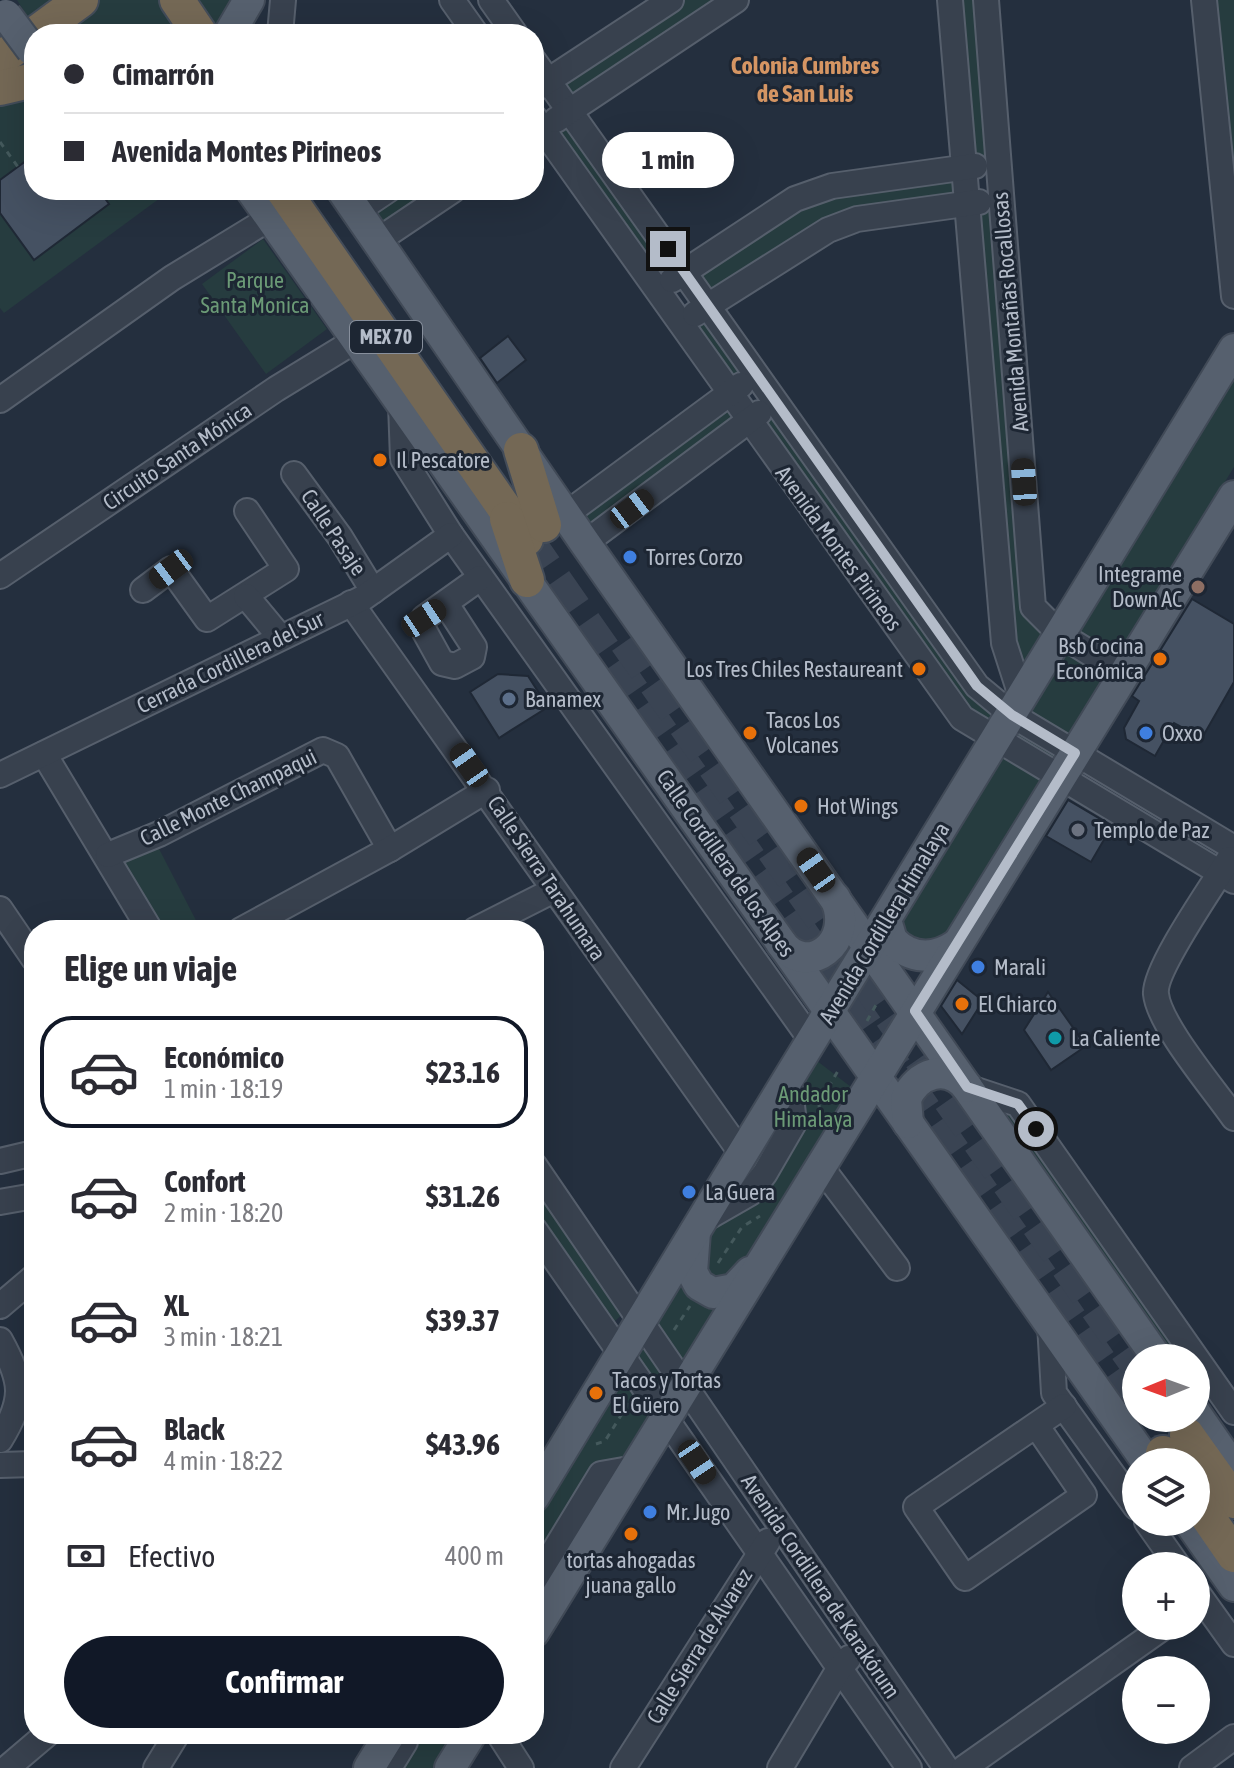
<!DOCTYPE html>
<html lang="es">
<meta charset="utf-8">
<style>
:root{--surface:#fff;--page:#f7f7f7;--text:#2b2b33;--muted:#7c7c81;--line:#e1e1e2;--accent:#111827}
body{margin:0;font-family:"Asap Condensed",sans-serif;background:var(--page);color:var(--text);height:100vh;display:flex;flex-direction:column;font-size:30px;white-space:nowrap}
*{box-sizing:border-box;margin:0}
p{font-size:26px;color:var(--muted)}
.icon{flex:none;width:44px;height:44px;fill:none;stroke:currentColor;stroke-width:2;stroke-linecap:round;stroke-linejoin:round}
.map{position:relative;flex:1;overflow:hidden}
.sheet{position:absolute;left:24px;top:920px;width:520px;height:824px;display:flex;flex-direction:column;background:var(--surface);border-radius:32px;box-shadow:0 8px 32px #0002}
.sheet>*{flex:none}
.hud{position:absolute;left:24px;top:24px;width:520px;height:176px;border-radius:32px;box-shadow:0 8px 32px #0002;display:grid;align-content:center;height:176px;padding:0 40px;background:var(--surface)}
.needle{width:52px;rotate:269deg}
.buttons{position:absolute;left:1122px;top:1344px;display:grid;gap:16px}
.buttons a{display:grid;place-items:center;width:88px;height:88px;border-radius:50%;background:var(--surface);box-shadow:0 8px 32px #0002;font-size:40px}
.end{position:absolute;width:36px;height:36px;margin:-18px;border:10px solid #b4bcc9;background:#111;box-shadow:0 0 0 4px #111}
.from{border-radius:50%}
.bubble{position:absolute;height:56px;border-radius:28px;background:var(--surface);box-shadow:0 8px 32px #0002;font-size:26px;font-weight:700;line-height:56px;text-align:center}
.car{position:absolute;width:24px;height:48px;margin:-24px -12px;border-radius:10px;box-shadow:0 0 6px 2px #0007;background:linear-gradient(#222 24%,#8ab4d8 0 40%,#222 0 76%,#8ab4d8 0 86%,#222 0)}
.hud b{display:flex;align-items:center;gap:28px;height:76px;font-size:30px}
.hud b+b{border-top:2px solid var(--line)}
.hud i{width:20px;height:20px;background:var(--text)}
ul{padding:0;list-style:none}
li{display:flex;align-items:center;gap:24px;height:112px;margin:0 16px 12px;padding:0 24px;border:4px solid transparent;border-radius:32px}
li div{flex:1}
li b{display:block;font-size:30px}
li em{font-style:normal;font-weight:700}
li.active{border-color:var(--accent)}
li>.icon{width:72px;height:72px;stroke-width:1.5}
h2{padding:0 40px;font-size:36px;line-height:96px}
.pay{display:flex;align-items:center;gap:20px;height:88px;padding:0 40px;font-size:30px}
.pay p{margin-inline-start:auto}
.primary-button{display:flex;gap:16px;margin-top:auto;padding:16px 40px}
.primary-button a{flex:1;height:92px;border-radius:48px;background:var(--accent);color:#fff;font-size:32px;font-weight:700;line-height:92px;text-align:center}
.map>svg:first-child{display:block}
</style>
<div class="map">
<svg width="1234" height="1768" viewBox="0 0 1234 1768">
<rect width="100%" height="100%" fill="#242f3e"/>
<g fill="#263c3f">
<polygon points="17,0 233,0 209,34 39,34"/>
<polygon points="671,0 732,0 569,110 684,272 795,199 962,168 950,0 986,0 998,163 963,168 965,202 1001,200 1033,607 1061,635 1022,699 965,203 857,219 708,306 756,374 729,393 748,421 776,401 1012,715 997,739 962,718 748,422 585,543 565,515 729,394 679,323 707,306 684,273 656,291 543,129 569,110 548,80"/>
<polygon points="1204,0 1234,0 1234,296"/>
<polygon points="34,92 34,190 171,190 4,313 0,308 0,99"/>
<polygon points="388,190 453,190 377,241 357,211"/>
<polygon points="263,239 327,329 266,374 202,284"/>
<polygon points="1234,360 1234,467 944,943 906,939 895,917"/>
<polygon points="156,843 201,930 155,930 119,861"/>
<polygon points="812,1057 855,1090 534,1611 534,1514"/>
<polygon points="992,1102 1013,1111 1185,1358 1173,1358"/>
<polygon points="534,1176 625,1312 607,1328 534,1222"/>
<polygon points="400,1734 458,1734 437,1768 380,1768"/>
</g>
<g fill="#455162" stroke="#1f2835" stroke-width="2">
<polygon points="34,155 34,190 99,190 109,204 34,260 0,213 0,180"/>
<polygon points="508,336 526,360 497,383 480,358"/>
<polygon points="1192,599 1234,624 1234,682 1202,738 1174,723 1155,756 1126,739 1124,728 1139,701 1132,696"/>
<polygon points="498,674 528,676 548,707 499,738 470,692"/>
<polygon points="1068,800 1112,826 1091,862 1046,836"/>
<polygon points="957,980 983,1001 962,1034 941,1006"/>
<polygon points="1048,992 1086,1046 1051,1070 1024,1030"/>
</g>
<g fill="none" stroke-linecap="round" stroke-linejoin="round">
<g stroke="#3a4453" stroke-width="34" stroke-dasharray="34 17" stroke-linecap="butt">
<polyline points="526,539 1136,1414"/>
<polyline points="626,641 1136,1363"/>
</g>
<defs>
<g id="minor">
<polyline points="452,0 476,34"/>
<polyline points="491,0 515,34"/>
<polyline points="950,0 1004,643 1022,699"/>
<polyline points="986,0 1033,607 1061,635 1124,674"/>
<polyline points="1204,0 1234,296"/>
<polyline points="280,34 283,0"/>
<polyline points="534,61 977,686 1012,715 1234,848"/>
<polyline points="534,90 671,0"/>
<polyline points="534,117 962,718 1234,881"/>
<polyline points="556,120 736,0"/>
<polyline points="357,211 388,190"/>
<polyline points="377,241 453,190"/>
<polyline points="672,280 795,199 832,186 975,166"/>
<polyline points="695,314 828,230 857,219 979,202"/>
<polyline points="0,400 172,278 270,218"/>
<polyline points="401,404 403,459 451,535 812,1041"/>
<polyline points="294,474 340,537 373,591"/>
<polyline points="565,515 741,385"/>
<polyline points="585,543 759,413"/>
<polyline points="0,576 276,389 356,340"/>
<polyline points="143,590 171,569 207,619 286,569 247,511"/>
<polyline points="246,596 280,637"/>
<polyline points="351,603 742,1154"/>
<polyline points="446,604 474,647 472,657 455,666 442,663 421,625 424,618 480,578"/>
<polyline points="44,754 150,930"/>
<polyline points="0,775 363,598 451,535"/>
<polyline points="108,855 159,834 323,750 337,756 390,849"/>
<path d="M1229,859C1214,884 1153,970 1156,994C1159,1025 1214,1089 1234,1118"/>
<polyline points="0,909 34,959"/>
<polyline points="241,930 390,849 487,790"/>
<polyline points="475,930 552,891"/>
<polyline points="967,1087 1018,1104 1234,1412"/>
<polyline points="0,1161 34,1153"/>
<polyline points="534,1165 946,1768"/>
<polyline points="821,1167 897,1268"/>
<polyline points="0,1202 34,1196"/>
<polyline points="703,1220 750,1193 765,1173 794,1123 789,1079"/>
<polyline points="534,1229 909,1768"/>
<polyline points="0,1306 34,1277"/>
<polyline points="1050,1324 1054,1393 1136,1507"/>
<path d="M0,1340C23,1382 25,1399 0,1440"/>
<polyline points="1036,1425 1084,1495 965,1578 916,1507 1036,1425 1064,1406"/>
<polyline points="0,1465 34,1464"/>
<polyline points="1147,1522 1178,1566"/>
<polyline points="534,1584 601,1474 635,1468"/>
<polyline points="1196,1591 1234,1644"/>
<polyline points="499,1734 521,1768"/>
<polyline points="7,1768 47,1734"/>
<polyline points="156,1768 177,1734"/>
<polyline points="389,1768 405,1742 405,1734"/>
<polyline points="623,1768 768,1541"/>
<polyline points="780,1768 839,1669 849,1658"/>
<polyline points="964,1768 1165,1626"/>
<polyline points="1192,1768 1234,1737"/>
</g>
<g id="major">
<polyline points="229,34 249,0"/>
<polyline points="251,190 1147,1462"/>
<polyline points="342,190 585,543 1157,1358"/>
<path d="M886,920L892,940C911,960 934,960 956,945"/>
<path d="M781,943C807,978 856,943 835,898"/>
<path d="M908,1123L906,1099C917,1073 947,1063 967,1087"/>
<polyline points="695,1232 692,1272 699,1285 713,1293 734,1289 750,1272"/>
<polyline points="1196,1414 1234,1469"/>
<path d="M534,1497C765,1113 1002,733 1234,349"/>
<polyline points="1189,1522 1234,1586"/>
<polyline points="534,1632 1234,496"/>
<polyline points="369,1768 390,1734"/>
<polyline points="450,1768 471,1734"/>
</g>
<g id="highway">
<polyline points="177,0 200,34"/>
<polyline points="35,34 81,0"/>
<polyline points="0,59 34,34"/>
<polyline points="0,88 34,80"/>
<polyline points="283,190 526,539"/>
<polyline points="521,450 544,525"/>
<polyline points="507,519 527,580"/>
<polyline points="1187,1435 1234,1501"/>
<polyline points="1163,1453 1169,1462"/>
<polyline points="1196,1500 1234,1555"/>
</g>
</defs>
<use href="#minor" stroke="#565f6c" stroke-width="28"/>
<use href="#major" stroke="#414a57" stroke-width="34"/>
<use href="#highway" stroke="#434c59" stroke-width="38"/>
<g stroke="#44595c" stroke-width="3" stroke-dasharray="6 6" stroke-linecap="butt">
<polyline points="0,142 18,167"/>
<polyline points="867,1021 877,1003"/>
<polyline points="820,1121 819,1104 839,1069"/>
<polyline points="718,1263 742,1227 760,1216"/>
<polyline points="674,1330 690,1306"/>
<polyline points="596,1444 605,1441 630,1401"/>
</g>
<use href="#minor" stroke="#38414e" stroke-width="24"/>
<use href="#major" stroke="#56606e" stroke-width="30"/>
<use href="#highway" stroke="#746855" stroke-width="34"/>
<defs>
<polyline id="major-bridge" points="6,15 32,50"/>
</defs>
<use href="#major-bridge" stroke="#414a57" stroke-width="34" stroke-linecap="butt"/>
<use href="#major-bridge" stroke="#56606e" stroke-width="30"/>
</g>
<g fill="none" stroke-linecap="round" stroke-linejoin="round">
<polyline stroke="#b4bcc9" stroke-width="10" points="668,249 977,686 1012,715 1075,753 915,1011 967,1087 1018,1104 1036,1129"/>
</g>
<g fill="#e8710a" stroke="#1d2633" stroke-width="3">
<circle cx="380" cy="460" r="8"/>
<circle cx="1160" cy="659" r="8"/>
<circle cx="919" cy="669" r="8"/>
<circle cx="750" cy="733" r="8"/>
<circle cx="801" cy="806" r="8"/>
<circle cx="962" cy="1004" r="8"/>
<circle cx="596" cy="1393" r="8"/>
<circle cx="631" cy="1534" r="8"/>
</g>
<g fill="#3f7fe0" stroke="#1d2633" stroke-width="3">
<circle cx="630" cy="557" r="8"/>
<circle cx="1146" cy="733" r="8"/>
<circle cx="978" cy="967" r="8"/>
<circle cx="689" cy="1192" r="8"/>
<circle cx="650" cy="1512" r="8"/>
</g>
<circle fill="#8d6e63" stroke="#1d2633" stroke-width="3" cx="1198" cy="587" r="8"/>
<circle fill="#5c6f8a" stroke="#1d2633" stroke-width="3" cx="509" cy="699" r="8"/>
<circle fill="#6b7280" stroke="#1d2633" stroke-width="3" cx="1078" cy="830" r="8"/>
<circle fill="#0f9aa8" stroke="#1d2633" stroke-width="3" cx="1055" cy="1038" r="8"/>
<g text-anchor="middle" stroke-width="6" stroke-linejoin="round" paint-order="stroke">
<rect fill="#1d2633" stroke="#878f9c" stroke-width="2" x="350" y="321" width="72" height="32" rx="6"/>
<g font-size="20" font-weight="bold" fill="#b4bcc9">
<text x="386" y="344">MEX 70</text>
</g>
<g font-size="22" fill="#6b9a76" stroke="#1d2633">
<text x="255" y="288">Parque<tspan x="255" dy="25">Santa Monica</tspan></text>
<text x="813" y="1102">Andador<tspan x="813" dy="25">Himalaya</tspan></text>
</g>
<g font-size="22" fill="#b4bcc9" stroke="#1d2633">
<text transform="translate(1010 312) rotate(-95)" y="8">Avenida Montañas Rocallosas</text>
<text transform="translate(177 456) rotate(-34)" y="8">Circuito Santa Mónica</text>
<text transform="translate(334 532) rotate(56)" y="8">Calle Pasaje</text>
<text transform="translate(839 548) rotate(54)" y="8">Avenida Montes Pirineos</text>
<text transform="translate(230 662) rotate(-26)" y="8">Cerrada Cordillera del Sur</text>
<text transform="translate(228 797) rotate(-26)" y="8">Calle Monte Champaqui</text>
<text transform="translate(726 863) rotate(55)" y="8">Calle Cordillera de los Alpes</text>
<text transform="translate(547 878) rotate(56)" y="8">Calle Sierra Tarahumara</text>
<text transform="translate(884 923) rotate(-59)" y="8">Avenida Cordillera Himalaya</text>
<text transform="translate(821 1586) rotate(56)" y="8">Avenida Cordillera de Karakórum</text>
<text transform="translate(699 1646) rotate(-58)" y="8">Calle Sierra de Álvarez</text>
</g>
<g font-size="22" fill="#b4bcc9" stroke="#1d2633" text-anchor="start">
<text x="396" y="468">Il Pescatore</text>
<text x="646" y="565">Torres Corzo</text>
<text x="1182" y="582" text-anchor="end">Integrame<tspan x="1182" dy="25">Down AC</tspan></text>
<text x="1144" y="654" text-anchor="end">Bsb Cocina<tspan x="1144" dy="25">Económica</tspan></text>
<text x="903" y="677" text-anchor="end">Los Tres Chiles Restaureant</text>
<text x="525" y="707">Banamex</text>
<text x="766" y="728">Tacos Los<tspan x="766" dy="25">Volcanes</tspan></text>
<text x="1162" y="741">Oxxo</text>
<text x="817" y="814">Hot Wings</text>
<text x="1094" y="838">Templo de Paz</text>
<text x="994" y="975">Marali</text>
<text x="978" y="1012">El Chiarco</text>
<text x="1071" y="1046">La Caliente</text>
<text x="705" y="1200">La Guera</text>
<text x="612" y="1388">Tacos y Tortas<tspan x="612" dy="25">El Güero</tspan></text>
<text x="666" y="1520">Mr. Jugo</text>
<text x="631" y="1568" text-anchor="middle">tortas ahogadas<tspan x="631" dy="25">juana gallo</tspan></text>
</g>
<g font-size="24" font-weight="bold" fill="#d59563" stroke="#1d2633">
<text x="805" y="74">Colonia Cumbres<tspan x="805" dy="28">de San Luis</tspan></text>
</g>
</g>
</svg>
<div class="buttons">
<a><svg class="needle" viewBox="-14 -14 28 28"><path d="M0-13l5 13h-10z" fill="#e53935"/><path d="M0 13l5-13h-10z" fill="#7c7c81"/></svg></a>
<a><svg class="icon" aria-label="layers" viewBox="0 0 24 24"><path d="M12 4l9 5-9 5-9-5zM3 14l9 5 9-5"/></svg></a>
<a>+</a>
<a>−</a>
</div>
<i class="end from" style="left:1036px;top:1129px"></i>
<i class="end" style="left:668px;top:249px"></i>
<div class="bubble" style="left:602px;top:132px;width:132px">1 min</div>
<i class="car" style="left:1024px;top:482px;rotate:356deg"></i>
<i class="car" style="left:632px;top:509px;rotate:53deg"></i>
<i class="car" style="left:171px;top:569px;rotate:233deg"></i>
<i class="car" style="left:424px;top:618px;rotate:57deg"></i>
<i class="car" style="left:469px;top:765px;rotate:325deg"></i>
<i class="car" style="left:816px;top:870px;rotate:325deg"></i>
<i class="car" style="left:697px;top:1462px;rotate:146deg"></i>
<div class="hud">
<b><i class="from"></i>Cimarrón</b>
<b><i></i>Avenida Montes Pirineos</b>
</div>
<section class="sheet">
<h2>Elige un viaje</h2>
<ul>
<li class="active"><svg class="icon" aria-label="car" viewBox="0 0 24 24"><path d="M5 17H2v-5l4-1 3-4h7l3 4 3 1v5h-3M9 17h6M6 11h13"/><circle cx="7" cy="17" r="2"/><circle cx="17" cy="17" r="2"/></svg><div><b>Económico</b><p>1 min · 18:19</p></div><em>$23.16</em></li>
<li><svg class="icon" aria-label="car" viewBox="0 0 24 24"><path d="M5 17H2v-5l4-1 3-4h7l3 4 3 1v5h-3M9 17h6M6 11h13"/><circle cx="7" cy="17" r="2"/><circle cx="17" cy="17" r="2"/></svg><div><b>Confort</b><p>2 min · 18:20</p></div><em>$31.26</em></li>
<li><svg class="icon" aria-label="car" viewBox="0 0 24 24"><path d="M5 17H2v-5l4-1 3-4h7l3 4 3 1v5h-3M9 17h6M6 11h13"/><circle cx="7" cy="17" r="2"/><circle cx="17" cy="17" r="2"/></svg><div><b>XL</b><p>3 min · 18:21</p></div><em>$39.37</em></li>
<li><svg class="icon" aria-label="car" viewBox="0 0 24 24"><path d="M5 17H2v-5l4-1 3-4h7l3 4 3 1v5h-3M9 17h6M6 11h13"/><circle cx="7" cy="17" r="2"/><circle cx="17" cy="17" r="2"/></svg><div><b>Black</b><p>4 min · 18:22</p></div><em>$43.96</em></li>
</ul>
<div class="pay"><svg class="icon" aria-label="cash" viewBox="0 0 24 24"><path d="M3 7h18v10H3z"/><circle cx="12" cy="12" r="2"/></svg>Efectivo<p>400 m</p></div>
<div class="primary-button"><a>Confirmar</a></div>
</section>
</div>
